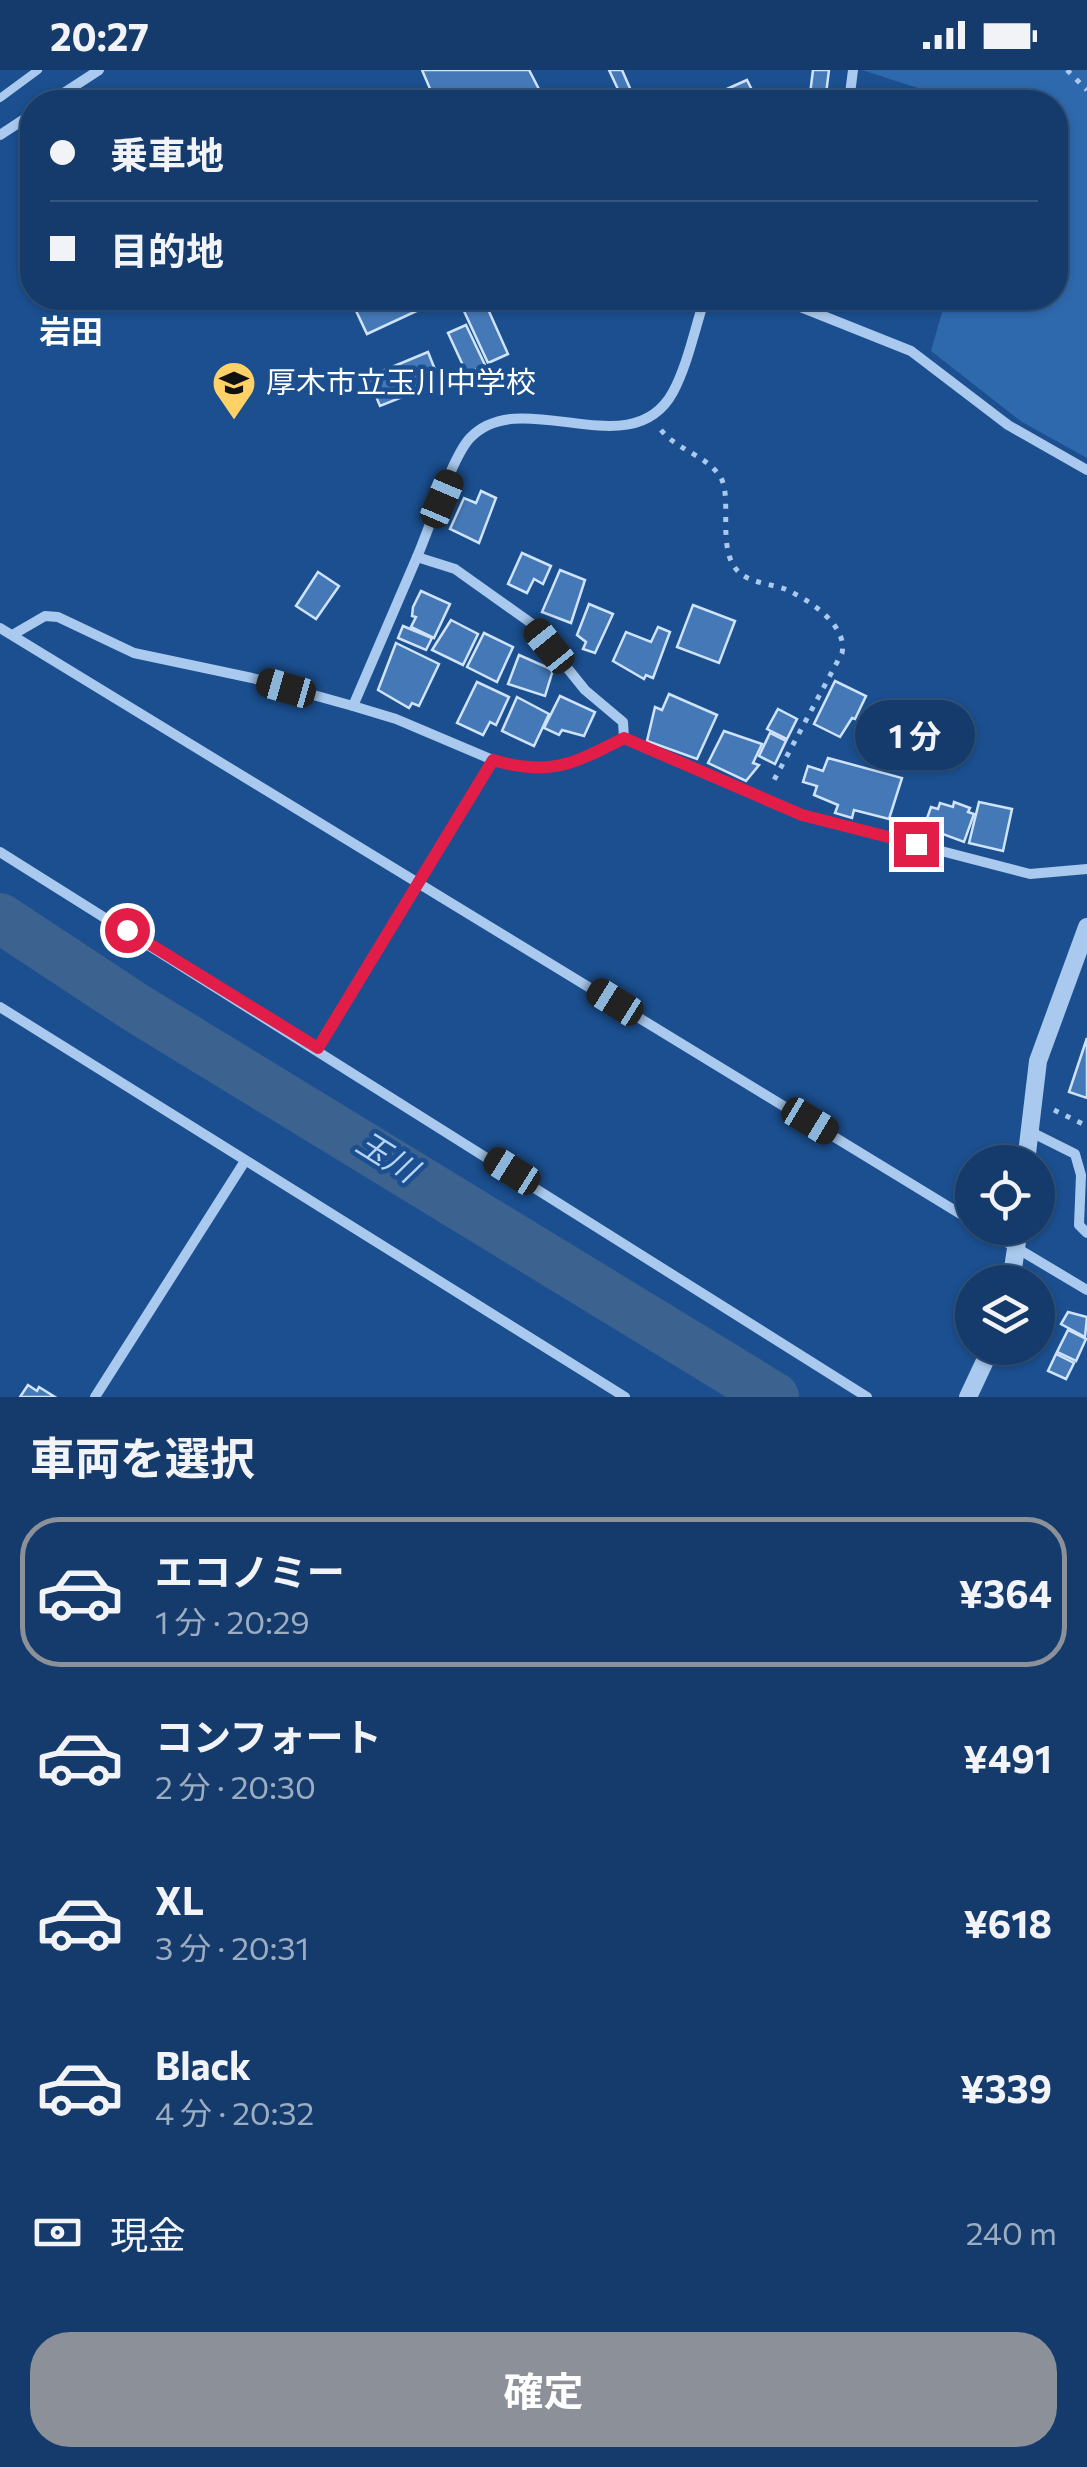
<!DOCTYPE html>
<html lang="ja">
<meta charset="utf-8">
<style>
:root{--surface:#143b6b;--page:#1d4271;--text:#f1f3f6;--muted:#9dadc1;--line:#33557e;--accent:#8c9099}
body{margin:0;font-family:Commissioner,"Noto Sans JP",sans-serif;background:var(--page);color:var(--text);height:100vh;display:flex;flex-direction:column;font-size:38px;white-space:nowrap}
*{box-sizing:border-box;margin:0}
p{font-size:32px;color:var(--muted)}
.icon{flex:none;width:55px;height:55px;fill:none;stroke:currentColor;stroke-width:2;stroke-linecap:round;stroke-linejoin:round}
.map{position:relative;height:1327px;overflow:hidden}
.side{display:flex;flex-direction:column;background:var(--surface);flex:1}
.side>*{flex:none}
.guide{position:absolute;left:20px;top:20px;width:1048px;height:220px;border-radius:40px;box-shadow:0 2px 8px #0004,0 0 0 2px var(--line);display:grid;align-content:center;height:220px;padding:0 30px;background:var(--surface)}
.fabs{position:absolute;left:955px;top:1075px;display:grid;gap:20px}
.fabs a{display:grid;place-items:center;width:100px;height:100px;border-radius:50%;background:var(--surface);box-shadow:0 2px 8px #0004,0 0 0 2px var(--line);font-size:50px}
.end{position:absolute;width:45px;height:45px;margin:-22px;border:12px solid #e11d48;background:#fff;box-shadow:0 0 0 5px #fff}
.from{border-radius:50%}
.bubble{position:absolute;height:70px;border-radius:35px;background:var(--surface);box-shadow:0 2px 8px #0004,0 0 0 2px var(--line);font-size:32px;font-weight:700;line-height:70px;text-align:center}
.car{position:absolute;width:30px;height:60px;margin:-30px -15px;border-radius:12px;box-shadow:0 0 8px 2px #0007;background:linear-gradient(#222 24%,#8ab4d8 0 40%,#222 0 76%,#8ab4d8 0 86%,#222 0)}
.guide b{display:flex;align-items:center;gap:35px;height:95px;font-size:38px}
.guide b+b{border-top:2px solid var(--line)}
.guide i{width:25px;height:25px;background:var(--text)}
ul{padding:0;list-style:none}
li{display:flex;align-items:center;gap:30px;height:150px;margin:0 20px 15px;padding:0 10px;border:5px solid transparent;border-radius:40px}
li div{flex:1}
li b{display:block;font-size:38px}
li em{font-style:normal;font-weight:700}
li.selected{border-color:var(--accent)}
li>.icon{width:90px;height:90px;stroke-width:1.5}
h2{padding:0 30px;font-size:45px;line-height:120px}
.pay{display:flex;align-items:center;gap:25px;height:110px;padding:0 30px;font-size:38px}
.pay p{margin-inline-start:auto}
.button{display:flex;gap:20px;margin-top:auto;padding:20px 30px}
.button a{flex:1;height:115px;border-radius:40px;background:var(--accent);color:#fff;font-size:40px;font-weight:700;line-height:115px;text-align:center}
.status{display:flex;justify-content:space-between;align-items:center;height:70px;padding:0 50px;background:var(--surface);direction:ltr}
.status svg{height:28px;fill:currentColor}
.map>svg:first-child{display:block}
</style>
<div class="status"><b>20:27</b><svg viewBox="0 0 49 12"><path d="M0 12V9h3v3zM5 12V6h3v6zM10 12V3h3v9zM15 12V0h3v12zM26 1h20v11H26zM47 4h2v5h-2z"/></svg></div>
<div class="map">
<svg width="1087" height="1327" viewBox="0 0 1087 1327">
<rect width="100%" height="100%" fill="#1b4f8f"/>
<polygon fill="#2e69ad" points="862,0 1087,0 1087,388 1022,352 931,281 946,228 1055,228 1055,32 961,32"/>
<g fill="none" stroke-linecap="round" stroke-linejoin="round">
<polyline stroke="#3c6290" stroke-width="50" points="0,848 138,939 774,1327"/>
</g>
<g fill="#4478b7" stroke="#cfe3fa" stroke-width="2.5">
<polygon points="422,0 529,0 541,23 518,32 403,32 431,21"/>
<polygon points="609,0 622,0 636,32 624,32"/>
<polygon points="813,0 829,0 825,32 809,32"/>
<polygon points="747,10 758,32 698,32"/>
<polygon points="350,228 437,228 438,231 367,264"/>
<polygon points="458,228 483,228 508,284 488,293"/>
<polygon points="466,255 485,295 467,304 448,263"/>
<polygon points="428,282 440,312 380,336 368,307"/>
<polygon points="481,421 496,428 479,473 450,459 464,428 476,433"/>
<polygon points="522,483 551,496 543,514 534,509 527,523 508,514"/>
<polygon points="560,500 585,510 571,553 542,542"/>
<polygon points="318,502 339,516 316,549 296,536"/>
<polygon points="421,521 450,534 434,568 411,557 416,547 412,546 413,537"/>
<polygon points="589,534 613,544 595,583 583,579 586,572 577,565"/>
<polygon points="693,535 735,551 719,593 677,577"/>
<polygon points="451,550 478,564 463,595 432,580"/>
<polygon points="403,556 432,568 426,580 398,568"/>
<polygon points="658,557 670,562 653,608 646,605 644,609 613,591 626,562 651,572"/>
<polygon points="484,563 513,577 497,612 467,597"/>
<polygon points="396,573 439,594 419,636 412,633 409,638 378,620"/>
<polygon points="519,585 553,600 545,626 508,614"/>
<polygon points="835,611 866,626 855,649 852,648 840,667 814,654"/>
<polygon points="477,612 509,627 496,655 490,652 483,665 457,653"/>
<polygon points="669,624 717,645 697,689 647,671 655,637 662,640"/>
<polygon points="560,626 595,642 584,666 562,660 559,665 544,658"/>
<polygon points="517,627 549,644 534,676 502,661"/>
<polygon points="778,639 797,649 787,669 767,659"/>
<polygon points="724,661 762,674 753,693 759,695 746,711 708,693"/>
<polygon points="770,663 786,671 775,694 759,686"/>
<polygon points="828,688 902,708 889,749 854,740 852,748 835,743 838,735 814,725 817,716 803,712 808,696 823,701"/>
<polygon points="954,732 970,738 968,742 974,744 964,772 924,757 931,737 938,739 940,733 953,737"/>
<polygon points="979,732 1012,739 1003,781 969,773"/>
<polygon points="1087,968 1087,1028 1069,1022"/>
<polygon points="1068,1242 1087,1247 1085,1267 1061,1254"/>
<polygon points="1068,1260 1086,1269 1076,1291 1057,1282"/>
<polygon points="1056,1284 1074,1293 1066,1309 1048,1301"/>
<polygon points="28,1315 37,1321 39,1317 55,1327 20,1327"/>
</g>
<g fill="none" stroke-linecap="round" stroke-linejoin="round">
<g stroke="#a9c9ee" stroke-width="5" stroke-dasharray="5 8" stroke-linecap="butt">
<polyline points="1067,0 1087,20"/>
<path d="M661,360C677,380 708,386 721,408C733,430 715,484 741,504C753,513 771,514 785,519C808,529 848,555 842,583L773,712"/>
<polyline points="1054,1040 1087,1056"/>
</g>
<polyline stroke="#a9c9ee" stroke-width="8" points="0,28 38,0"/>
<g stroke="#a9c9ee" stroke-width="10">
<polyline points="50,32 99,0"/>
<polyline points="849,32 853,0"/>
<polyline points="0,65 32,44"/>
<polyline points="778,228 911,281 1008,355 1087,400"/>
<polyline points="0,558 972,1151"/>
<polyline points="14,564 45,546 58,547 134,583 252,608 353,636 396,649 493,690"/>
<polyline points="353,636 417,487"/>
<polyline points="624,668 802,745 1030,804 1087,799"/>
<polyline points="0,782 867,1327"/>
<polyline points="0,937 625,1327"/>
<path d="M318,978L493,690C550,707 573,694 624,668L623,652L585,620L531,553L455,499L417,487C429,460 452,387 470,368C522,313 631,399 673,322C688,294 695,257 705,228"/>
<polyline points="1029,1061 1075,1084 1081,1105 1079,1155 1087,1163"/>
<polyline points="983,1158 1087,1220"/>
<polyline points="95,1327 245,1091"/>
</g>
<g stroke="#a9c9ee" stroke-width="18">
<polyline points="1026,1092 1038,991 1087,857"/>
<polyline points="1011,1212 1019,1158"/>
<polyline points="968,1327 991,1278"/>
</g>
</g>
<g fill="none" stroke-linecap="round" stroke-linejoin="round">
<path stroke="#e11d48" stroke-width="12" d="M127,860L318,978L493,690C550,707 573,694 624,668L802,745L916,774"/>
</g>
<defs>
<symbol id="school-pin" viewBox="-11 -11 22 30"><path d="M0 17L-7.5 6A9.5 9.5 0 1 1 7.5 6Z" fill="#ffd166" stroke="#1b4f8f"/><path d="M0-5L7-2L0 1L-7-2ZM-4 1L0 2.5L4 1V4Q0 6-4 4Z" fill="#111"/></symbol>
</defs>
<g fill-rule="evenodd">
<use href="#school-pin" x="209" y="288" width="50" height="68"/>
</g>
<g text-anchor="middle" stroke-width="9" stroke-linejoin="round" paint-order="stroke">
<g font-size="30" fill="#fff" stroke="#1b4f8f" text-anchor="start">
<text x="266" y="323">厚木市立玉川中学校</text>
</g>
<g font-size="32" font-weight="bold" fill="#fff" stroke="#1b4f8f">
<text x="71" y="273">岩田</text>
</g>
<g font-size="32" font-style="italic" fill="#b5d3f5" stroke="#1b4f8f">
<text transform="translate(387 1087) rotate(32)" y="11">玉川</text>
</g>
</g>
</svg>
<div class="fabs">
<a><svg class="icon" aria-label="locate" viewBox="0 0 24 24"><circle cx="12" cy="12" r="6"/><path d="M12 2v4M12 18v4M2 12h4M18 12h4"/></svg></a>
<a><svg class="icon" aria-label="layers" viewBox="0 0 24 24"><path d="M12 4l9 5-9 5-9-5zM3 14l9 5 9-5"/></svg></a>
</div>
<i class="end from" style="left:127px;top:860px"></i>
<i class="end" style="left:916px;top:774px"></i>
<div class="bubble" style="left:855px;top:630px;width:120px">1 分</div>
<i class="car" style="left:442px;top:429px;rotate:23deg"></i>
<i class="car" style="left:549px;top:576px;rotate:321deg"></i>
<i class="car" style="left:286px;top:618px;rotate:286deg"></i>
<i class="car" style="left:615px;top:932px;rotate:302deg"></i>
<i class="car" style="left:810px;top:1051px;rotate:121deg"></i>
<i class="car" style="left:512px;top:1101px;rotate:302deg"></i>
<div class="guide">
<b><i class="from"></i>乗車地</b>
<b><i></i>目的地</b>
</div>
</div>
<section class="side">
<h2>車両を選択</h2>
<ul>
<li class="selected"><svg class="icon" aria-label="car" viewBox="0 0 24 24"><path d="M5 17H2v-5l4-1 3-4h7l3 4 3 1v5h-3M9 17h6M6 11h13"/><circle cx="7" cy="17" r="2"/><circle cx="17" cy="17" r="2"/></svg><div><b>エコノミー</b><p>1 分 · 20:29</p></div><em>¥364</em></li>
<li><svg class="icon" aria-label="car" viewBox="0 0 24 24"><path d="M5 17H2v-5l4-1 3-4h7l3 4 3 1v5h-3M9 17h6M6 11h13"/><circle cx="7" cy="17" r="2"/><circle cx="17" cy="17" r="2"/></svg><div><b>コンフォート</b><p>2 分 · 20:30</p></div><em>¥491</em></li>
<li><svg class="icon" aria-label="car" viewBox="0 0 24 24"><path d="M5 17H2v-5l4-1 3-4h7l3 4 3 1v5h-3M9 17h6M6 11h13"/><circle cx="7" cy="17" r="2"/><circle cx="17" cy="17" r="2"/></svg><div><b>XL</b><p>3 分 · 20:31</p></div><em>¥618</em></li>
<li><svg class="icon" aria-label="car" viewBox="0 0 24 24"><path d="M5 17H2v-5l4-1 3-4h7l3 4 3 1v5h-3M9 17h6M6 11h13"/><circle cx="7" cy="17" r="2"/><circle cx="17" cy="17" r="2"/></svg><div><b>Black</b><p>4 分 · 20:32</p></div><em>¥339</em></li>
</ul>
<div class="pay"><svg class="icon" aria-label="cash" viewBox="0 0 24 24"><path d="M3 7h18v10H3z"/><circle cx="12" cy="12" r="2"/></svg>現金<p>240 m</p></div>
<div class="button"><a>確定</a></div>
</section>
